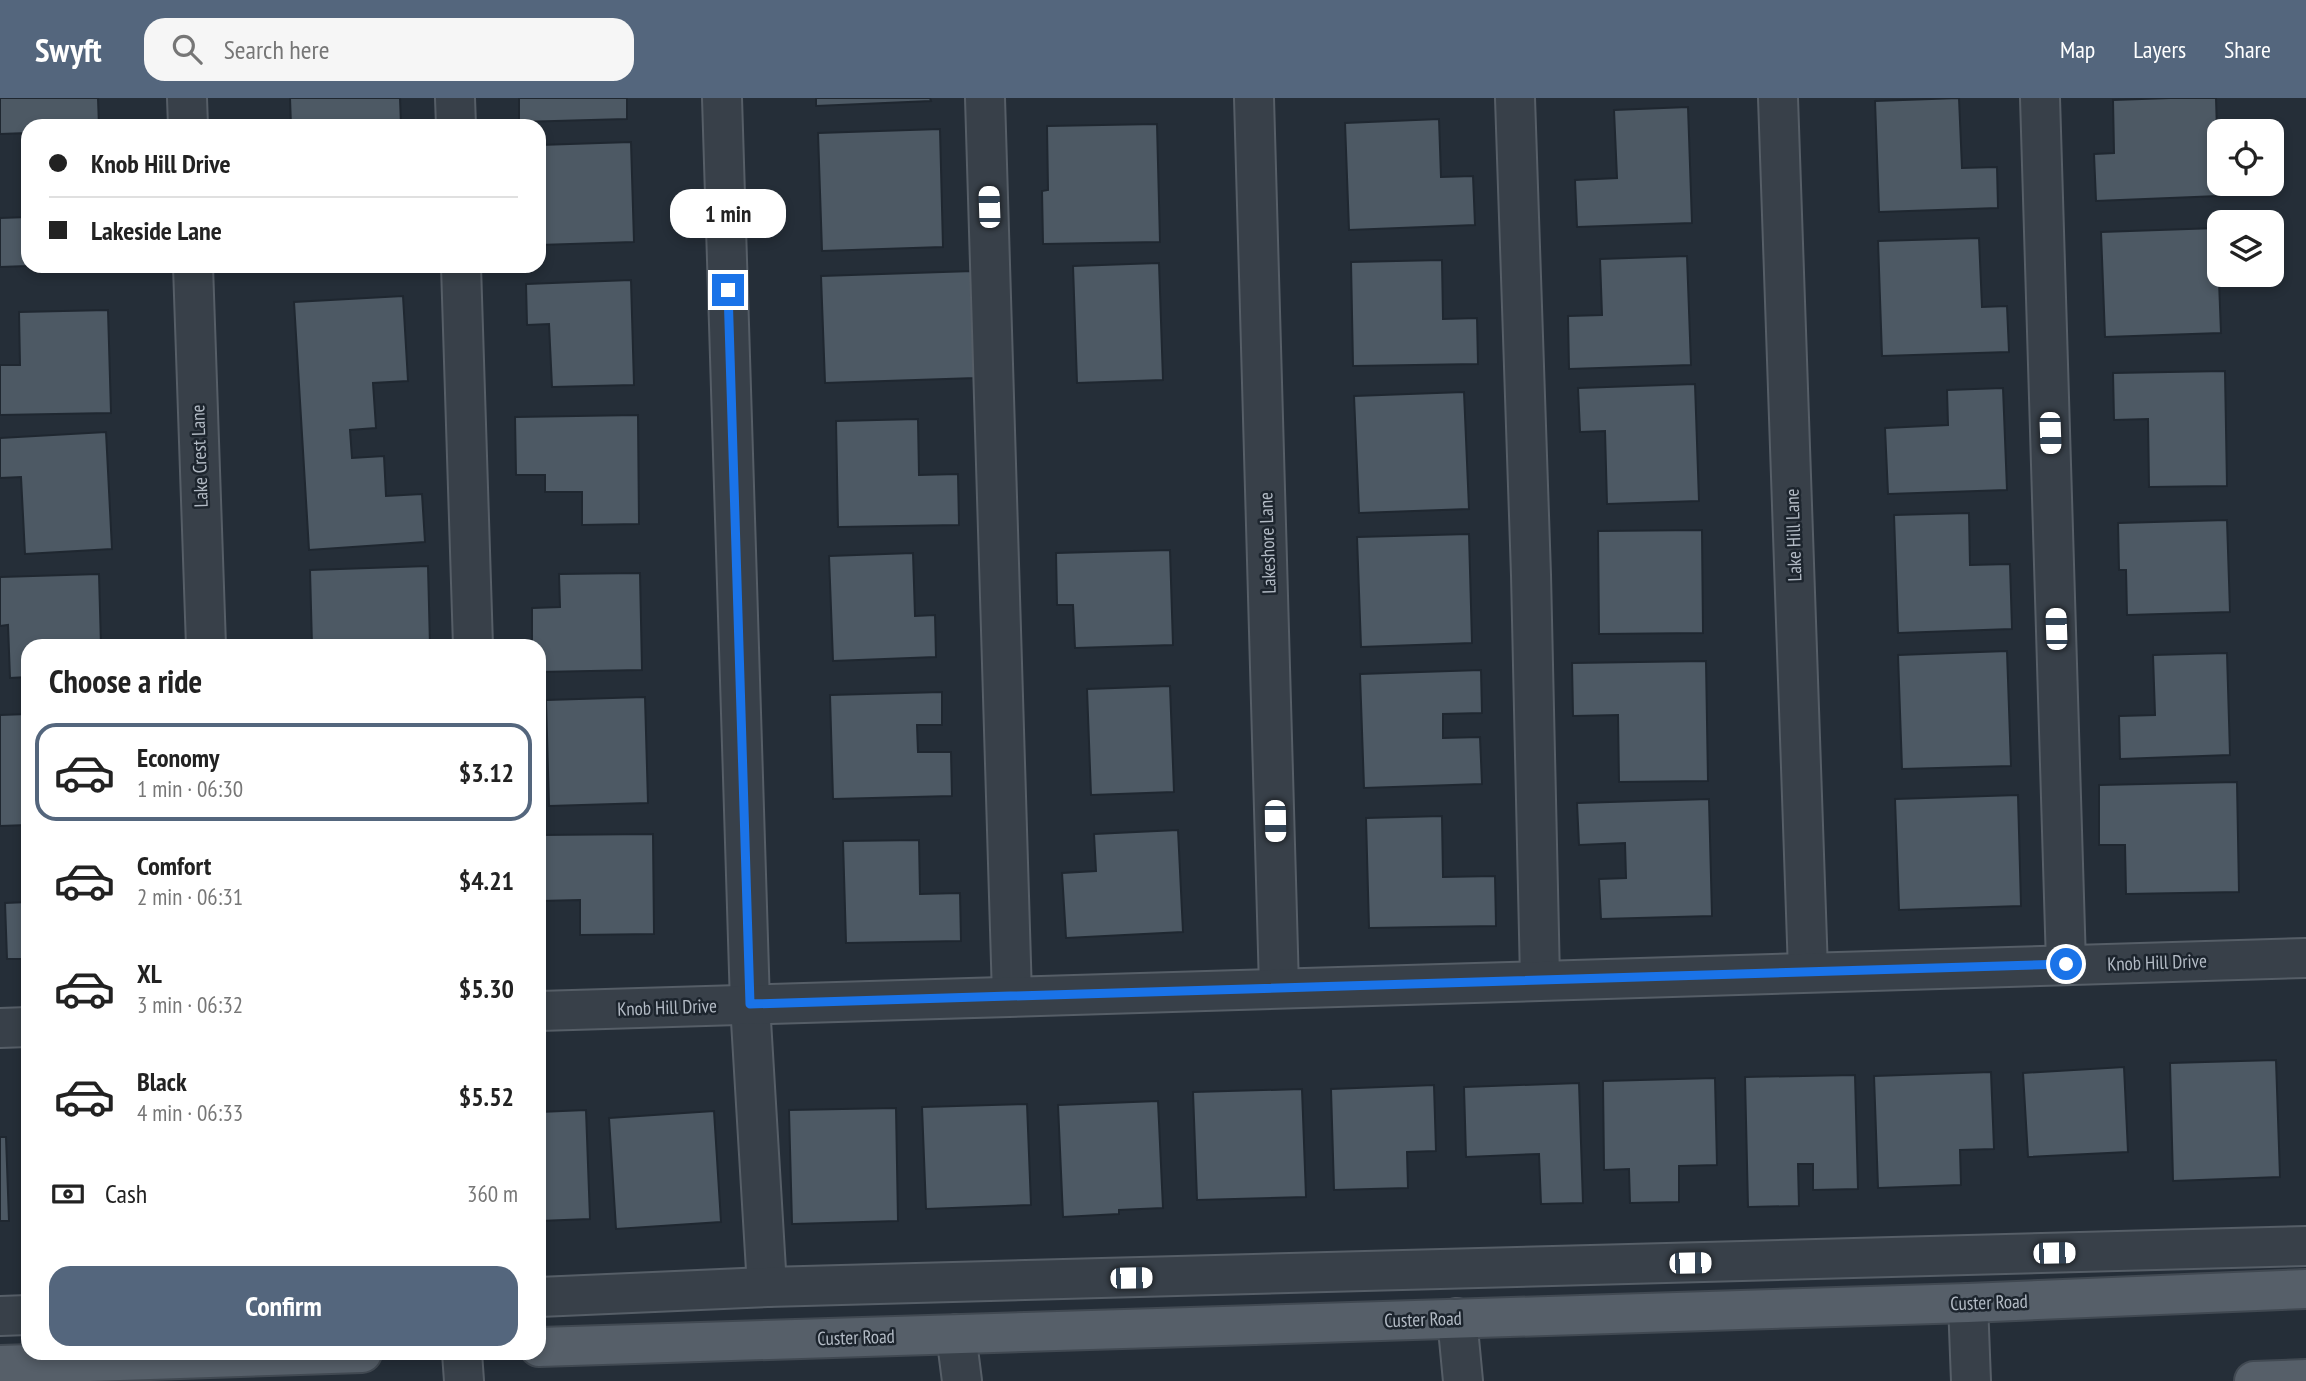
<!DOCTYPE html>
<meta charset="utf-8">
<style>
:root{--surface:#fff;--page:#f6f6f6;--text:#222;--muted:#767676;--line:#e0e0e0;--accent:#54667d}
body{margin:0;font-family:"PT Sans Narrow",sans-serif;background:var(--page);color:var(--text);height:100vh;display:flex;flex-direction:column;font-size:26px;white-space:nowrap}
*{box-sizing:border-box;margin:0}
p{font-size:23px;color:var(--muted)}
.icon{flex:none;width:38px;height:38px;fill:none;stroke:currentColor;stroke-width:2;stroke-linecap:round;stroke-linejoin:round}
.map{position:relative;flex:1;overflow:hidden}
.drawer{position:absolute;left:21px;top:541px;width:525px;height:721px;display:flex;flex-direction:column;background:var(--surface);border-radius:21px;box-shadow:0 4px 10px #0003}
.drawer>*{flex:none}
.guide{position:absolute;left:21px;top:21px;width:525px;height:154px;border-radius:21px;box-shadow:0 4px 10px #0003;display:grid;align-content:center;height:154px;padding:0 28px;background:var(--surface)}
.buttons{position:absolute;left:2207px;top:21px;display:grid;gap:14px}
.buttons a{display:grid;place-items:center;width:77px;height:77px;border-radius:14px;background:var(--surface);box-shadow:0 4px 10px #0003;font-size:35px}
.end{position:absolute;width:32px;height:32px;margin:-16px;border:9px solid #1a73e8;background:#fff;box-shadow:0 0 0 4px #fff}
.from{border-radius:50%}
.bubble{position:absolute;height:49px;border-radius:21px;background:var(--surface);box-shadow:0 4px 10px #0003;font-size:23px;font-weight:700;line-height:49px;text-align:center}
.car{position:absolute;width:21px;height:42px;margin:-21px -10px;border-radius:9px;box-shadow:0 0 5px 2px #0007;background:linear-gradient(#fff 24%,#345 0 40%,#fff 0 76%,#345 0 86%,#fff 0)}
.guide b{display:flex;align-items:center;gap:24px;height:66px;font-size:26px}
.guide b+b{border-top:2px solid var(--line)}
.guide i{width:18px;height:18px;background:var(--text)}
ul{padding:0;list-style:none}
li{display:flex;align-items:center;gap:21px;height:98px;margin:0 14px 10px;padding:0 14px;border:4px solid transparent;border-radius:21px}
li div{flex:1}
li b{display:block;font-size:26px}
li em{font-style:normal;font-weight:700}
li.on{border-color:var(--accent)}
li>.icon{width:63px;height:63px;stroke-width:1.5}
h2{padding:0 28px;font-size:32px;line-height:84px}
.pay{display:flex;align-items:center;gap:18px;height:77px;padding:0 28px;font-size:26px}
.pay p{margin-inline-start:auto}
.action{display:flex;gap:14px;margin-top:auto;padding:14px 28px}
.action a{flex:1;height:80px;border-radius:21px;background:var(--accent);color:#fff;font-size:28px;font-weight:700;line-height:80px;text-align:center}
header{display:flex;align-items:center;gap:42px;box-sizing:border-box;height:98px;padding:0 35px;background:var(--accent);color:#fff}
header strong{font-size:33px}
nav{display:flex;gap:38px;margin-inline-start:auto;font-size:24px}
.search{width:490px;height:63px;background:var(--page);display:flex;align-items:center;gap:18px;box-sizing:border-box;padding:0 24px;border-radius:21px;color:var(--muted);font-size:26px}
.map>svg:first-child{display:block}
</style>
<header>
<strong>Swyft</strong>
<div class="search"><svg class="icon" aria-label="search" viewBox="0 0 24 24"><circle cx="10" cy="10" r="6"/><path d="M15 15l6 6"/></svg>Search here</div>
<nav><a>Map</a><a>Layers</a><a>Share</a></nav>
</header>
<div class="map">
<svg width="2306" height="1283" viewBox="0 0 2306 1283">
<rect width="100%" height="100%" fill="#252e38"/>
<g fill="#4d5964" stroke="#1f2730" stroke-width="2">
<polygon points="0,0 98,0 99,28 28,28 28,35 0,36"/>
<polygon points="290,0 400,0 401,27 291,28"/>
<polygon points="519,0 627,0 627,21 519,24"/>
<polygon points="816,0 930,0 931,3 816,8"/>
<polygon points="1959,0 1962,70 1997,69 1998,110 1879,114 1875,3"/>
<polygon points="2170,0 2216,0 2219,98 2096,103 2094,56 2114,55 2113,2"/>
<polygon points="1688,9 1692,125 1577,129 1575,82 1617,80 1614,12"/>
<polygon points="1439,21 1441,79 1473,78 1475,127 1349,132 1345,25"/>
<polygon points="1157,26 1160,144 1043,146 1042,93 1048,92 1047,28"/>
<polygon points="940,31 943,149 822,153 818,35"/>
<polygon points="631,44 634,144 539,147 539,47"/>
<polygon points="28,119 28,168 0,169 0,120"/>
<polygon points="2217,130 2221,235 2105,239 2101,134"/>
<polygon points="1979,140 1982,209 2007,208 2009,254 1882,258 1878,143"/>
<polygon points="1687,158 1691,267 1569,271 1568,218 1602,217 1600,161"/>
<polygon points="1442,162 1443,221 1477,220 1478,266 1353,268 1351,164"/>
<polygon points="1159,165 1163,282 1077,285 1073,168"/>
<polygon points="973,173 976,280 825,285 821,178"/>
<polygon points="631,182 634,287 552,289 549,226 527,227 526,186"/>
<polygon points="403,198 408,283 373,285 376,330 350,332 352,360 384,358 386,398 422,396 425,444 309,452 294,204"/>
<polygon points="108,212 111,315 0,317 0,267 20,267 19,214"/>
<polygon points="2225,273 2227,388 2149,389 2148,321 2114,322 2113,275"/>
<polygon points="1695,286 1699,403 1607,406 1605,333 1580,334 1578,290"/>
<polygon points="2003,290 2007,392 1888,396 1885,330 1948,327 1947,292"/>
<polygon points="1464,294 1469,411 1359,415 1354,298"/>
<polygon points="638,317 639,426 582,427 582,394 545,394 545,377 516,377 515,319"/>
<polygon points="918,321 919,377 958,376 959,427 838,429 836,323"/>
<polygon points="106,334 112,451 25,456 21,379 0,380 0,340"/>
<polygon points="1969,415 1970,467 2010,466 2012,531 1898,535 1894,417"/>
<polygon points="2227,422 2230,514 2127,517 2126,472 2119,472 2118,425"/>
<polygon points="1702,432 1703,535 1599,536 1598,433"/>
<polygon points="1469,436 1472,545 1361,549 1357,439"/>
<polygon points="1170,452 1173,547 1075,550 1073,507 1057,507 1056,455"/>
<polygon points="913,455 915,518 935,517 936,559 833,563 829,458"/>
<polygon points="428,468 430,548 312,548 310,472"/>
<polygon points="640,475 642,572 539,574 539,548 532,548 532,510 560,509 559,476"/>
<polygon points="99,476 101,548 28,548 28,579 10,580 8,527 0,528 0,479"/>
<polygon points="2007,553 2011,668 1902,671 1898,557"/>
<polygon points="2227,555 2230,657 2120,661 2119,618 2155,617 2153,557"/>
<polygon points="1706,563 1708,683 1619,684 1618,617 1573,618 1572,565"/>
<polygon points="1481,572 1482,615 1443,616 1443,640 1480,639 1482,686 1364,690 1360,576"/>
<polygon points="1170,588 1174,694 1091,697 1087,591"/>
<polygon points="942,594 942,627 917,627 918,654 951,654 952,698 833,701 830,597"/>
<polygon points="645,599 648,705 549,708 546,602"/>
<polygon points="28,616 28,727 0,728 0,617"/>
<polygon points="2237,684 2239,794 2126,796 2125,747 2099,747 2099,687"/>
<polygon points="2018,697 2021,808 1899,812 1895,701"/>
<polygon points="1709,701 1712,818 1601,821 1599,781 1626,780 1625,745 1579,747 1577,705"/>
<polygon points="1442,718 1443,779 1495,778 1496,828 1369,830 1366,720"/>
<polygon points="1178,732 1183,834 1066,840 1062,775 1096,773 1094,736"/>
<polygon points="653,736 654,836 580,837 580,802 539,803 539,737"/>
<polygon points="919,742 920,796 960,795 961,843 846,845 843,743"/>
<polygon points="28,804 28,861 7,861 5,805"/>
<polygon points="2276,962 2280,1079 2173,1083 2170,965"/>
<polygon points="2124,969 2128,1054 2028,1059 2023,975"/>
<polygon points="1991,974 1994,1051 1960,1052 1961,1087 1878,1090 1874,978"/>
<polygon points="1855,977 1858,1091 1813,1092 1813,1066 1798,1066 1799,1108 1748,1109 1745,979"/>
<polygon points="1715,980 1717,1067 1679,1068 1679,1104 1630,1105 1629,1071 1604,1072 1603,983"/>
<polygon points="1579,985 1583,1105 1541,1106 1539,1056 1466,1059 1464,989"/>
<polygon points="1434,987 1436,1053 1407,1054 1408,1090 1334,1092 1331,991"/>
<polygon points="1302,991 1306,1099 1197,1102 1193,994"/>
<polygon points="1158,1003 1163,1110 1119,1112 1119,1116 1063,1119 1058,1007"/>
<polygon points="1027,1006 1031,1107 926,1111 922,1009"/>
<polygon points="896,1010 898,1123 792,1126 789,1012"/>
<polygon points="586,1012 590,1121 539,1123 539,1014"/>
<polygon points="714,1013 721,1124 616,1131 609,1020"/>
<polygon points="0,1039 6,1039 9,1123 0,1123"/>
</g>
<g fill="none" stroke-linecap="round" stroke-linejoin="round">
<defs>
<g id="minor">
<polyline points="187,0 188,28"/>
<polyline points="455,0 456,28"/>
<polyline points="722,0 750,906 767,1189"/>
<polyline points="985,0 1012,898"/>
<polyline points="1254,0 1279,889"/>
<polyline points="1515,0 1531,477 1540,881"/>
<polyline points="1778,0 1808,873"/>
<polyline points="2040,0 2066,866"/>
<polyline points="193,168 206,548"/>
<polyline points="461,168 473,548"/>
<polyline points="539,913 2306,860"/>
<polyline points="0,930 28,929"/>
<polyline points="539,1199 767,1189 2306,1148"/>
<polyline points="1968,1205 1971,1283"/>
<polyline points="0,1218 28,1217"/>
<polyline points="1457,1220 1463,1283"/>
<polyline points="956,1236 962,1283"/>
<polyline points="462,1255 464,1283"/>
</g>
<g id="major">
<polyline points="539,1249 1968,1205 2306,1191"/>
<polyline points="0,1267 362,1255"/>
<polyline points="2254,1283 2306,1281"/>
</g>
</defs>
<use href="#minor" stroke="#565e67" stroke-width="42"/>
<use href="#major" stroke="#414952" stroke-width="42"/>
<use href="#minor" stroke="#384049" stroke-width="38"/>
<use href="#major" stroke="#565f69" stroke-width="38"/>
</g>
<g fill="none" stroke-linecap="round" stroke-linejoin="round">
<polyline stroke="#1a73e8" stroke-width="9" points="728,192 750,906 2066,866"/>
</g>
<g text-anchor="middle" stroke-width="5" stroke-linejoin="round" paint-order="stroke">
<g font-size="19" fill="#b3bbc5" stroke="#1d252e">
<text transform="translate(199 358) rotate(-92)" y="7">Lake Crest Lane</text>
<text transform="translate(1793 437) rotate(-92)" y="7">Lake Hill Lane</text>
<text transform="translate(1267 445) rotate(-92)" y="7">Lakeshore Lane</text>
<text transform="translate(2157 864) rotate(-2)" y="7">Knob Hill Drive</text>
<text transform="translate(667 909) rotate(-2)" y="7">Knob Hill Drive</text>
<text transform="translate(1989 1204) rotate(-2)" y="7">Custer Road</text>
<text transform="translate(1423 1221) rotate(-2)" y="7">Custer Road</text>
<text transform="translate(856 1239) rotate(-2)" y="7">Custer Road</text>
</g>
</g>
</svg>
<div class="buttons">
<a><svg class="icon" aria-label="locate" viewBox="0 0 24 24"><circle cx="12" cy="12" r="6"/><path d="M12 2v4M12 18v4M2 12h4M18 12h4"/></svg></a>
<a><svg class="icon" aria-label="layers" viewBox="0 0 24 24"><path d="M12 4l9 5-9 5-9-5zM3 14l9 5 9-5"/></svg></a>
</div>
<i class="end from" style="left:2066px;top:866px"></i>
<i class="end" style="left:728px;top:192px"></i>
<div class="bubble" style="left:670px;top:91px;width:116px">1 min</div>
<i class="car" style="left:989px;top:109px;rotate:358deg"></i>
<i class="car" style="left:2050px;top:335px;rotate:178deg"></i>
<i class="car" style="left:2056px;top:531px;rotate:358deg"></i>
<i class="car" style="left:1275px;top:723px;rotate:179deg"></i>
<i class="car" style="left:2054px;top:1155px;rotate:89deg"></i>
<i class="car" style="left:1690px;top:1165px;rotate:89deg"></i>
<i class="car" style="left:1131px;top:1180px;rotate:89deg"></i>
<div class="guide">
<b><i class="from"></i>Knob Hill Drive</b>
<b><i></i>Lakeside Lane</b>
</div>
<section class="drawer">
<h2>Choose a ride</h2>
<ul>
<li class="on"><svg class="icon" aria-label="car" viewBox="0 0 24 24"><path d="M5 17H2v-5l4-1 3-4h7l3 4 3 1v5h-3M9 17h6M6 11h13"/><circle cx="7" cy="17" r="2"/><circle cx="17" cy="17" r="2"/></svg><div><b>Economy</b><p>1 min · 06:30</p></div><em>$3.12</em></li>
<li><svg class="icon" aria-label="car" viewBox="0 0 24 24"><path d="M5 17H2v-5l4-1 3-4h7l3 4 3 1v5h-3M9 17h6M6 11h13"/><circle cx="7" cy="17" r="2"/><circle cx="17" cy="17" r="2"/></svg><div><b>Comfort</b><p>2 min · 06:31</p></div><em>$4.21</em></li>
<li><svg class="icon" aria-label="car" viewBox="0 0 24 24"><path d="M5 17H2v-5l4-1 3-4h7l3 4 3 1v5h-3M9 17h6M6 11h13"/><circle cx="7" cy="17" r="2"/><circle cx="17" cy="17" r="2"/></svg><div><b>XL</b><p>3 min · 06:32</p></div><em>$5.30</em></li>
<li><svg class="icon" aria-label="car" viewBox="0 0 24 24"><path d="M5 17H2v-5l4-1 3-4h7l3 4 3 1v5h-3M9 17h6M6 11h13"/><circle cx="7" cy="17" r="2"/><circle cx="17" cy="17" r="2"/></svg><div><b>Black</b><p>4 min · 06:33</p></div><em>$5.52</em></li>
</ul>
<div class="pay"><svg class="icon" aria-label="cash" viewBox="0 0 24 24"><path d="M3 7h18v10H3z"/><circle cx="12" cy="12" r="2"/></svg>Cash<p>360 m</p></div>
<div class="action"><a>Confirm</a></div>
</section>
</div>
